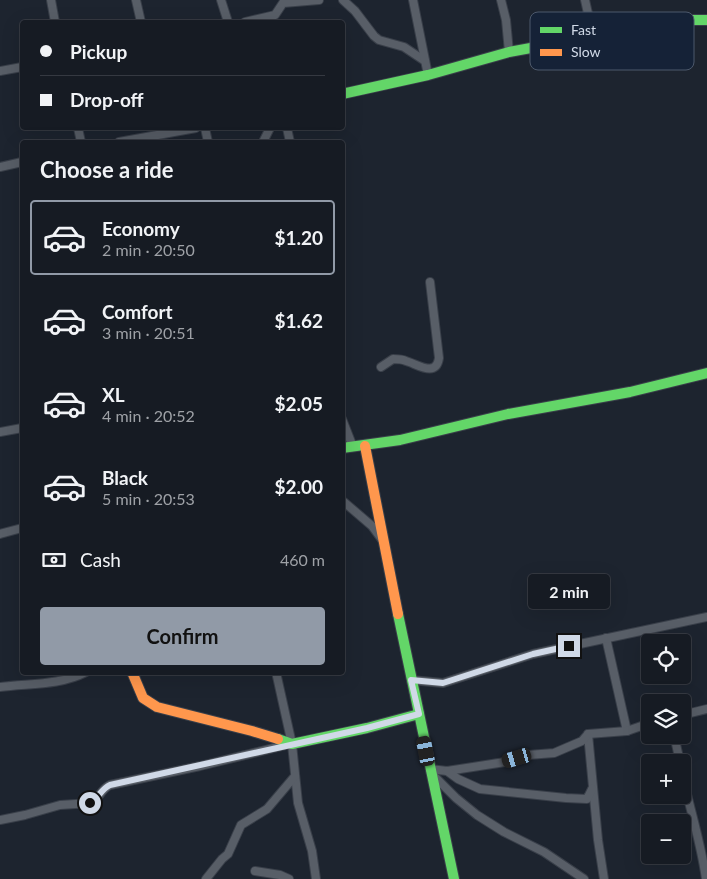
<!DOCTYPE html>
<meta charset="utf-8">
<style>
:root{--surface:#161b23;--page:#1f242b;--text:#f1f3f6;--muted:#9ea1a6;--line:#353941;--accent:#919aa7}
body{margin:0;font-family:Lato,sans-serif;background:var(--page);color:var(--text);height:100vh;display:flex;flex-direction:column;font-size:19px;white-space:nowrap}
*{box-sizing:border-box;margin:0}
p{font-size:16px;color:var(--muted)}
.icon{flex:none;width:28px;height:28px;fill:none;stroke:currentColor;stroke-width:2;stroke-linecap:round;stroke-linejoin:round}
.map{position:relative;flex:1;overflow:hidden}
.panel{position:absolute;left:20px;top:140px;width:325px;height:535px;display:flex;flex-direction:column;background:var(--surface);border-radius:5px;box-shadow:0 5px 20px #0002,0 0 0 1px var(--line)}
.panel>*{flex:none}
.guide{position:absolute;left:20px;top:20px;width:325px;height:110px;border-radius:5px;box-shadow:0 5px 20px #0002,0 0 0 1px var(--line);display:grid;align-content:center;height:110px;padding:0 20px;background:var(--surface)}
.controls{position:absolute;left:641px;top:634px;display:grid;gap:10px}
.controls a{display:grid;place-items:center;width:50px;height:50px;border-radius:5px;background:var(--surface);box-shadow:0 5px 20px #0002,0 0 0 1px var(--line);font-size:25px}
.end{position:absolute;width:22px;height:22px;margin:-11px;border:6px solid #d0d9e7;background:#111;box-shadow:0 0 0 2px #111}
.from{border-radius:50%}
.bubble{position:absolute;height:35px;border-radius:5px;background:var(--surface);box-shadow:0 5px 20px #0002,0 0 0 1px var(--line);font-size:16px;font-weight:700;line-height:35px;text-align:center}
.car{position:absolute;width:15px;height:30px;margin:-15px -8px;border-radius:6px;box-shadow:0 0 4px 1px #0007;background:linear-gradient(#222 24%,#8ab4d8 0 40%,#222 0 76%,#8ab4d8 0 86%,#222 0)}
.guide b{display:flex;align-items:center;gap:18px;height:48px;font-size:19px}
.guide b+b{border-top:1px solid var(--line)}
.guide i{width:12px;height:12px;background:var(--text)}
ul{padding:0;list-style:none}
li{display:flex;align-items:center;gap:15px;height:75px;margin:0 10px 8px;padding:0 10px;border:2px solid transparent;border-radius:5px}
li div{flex:1}
li b{display:block;font-size:19px}
li em{font-style:normal;font-weight:700}
li.current{border-color:var(--accent)}
li>.icon{width:45px;height:45px;stroke-width:1.5}
h2{padding:0 20px;font-size:22px;line-height:60px}
.pay{display:flex;align-items:center;gap:12px;height:55px;padding:0 20px;font-size:19px}
.pay p{margin-inline-start:auto}
.button{display:flex;gap:10px;margin-top:auto;padding:10px 20px}
.button a{flex:1;height:58px;border-radius:5px;background:var(--accent);color:#111;font-size:20px;font-weight:700;line-height:58px;text-align:center}
.map>svg:first-child{display:block}
</style>
<div class="map">
<svg width="707" height="879" viewBox="0 0 707 879">
<rect width="100%" height="100%" fill="#1d242f"/>
<g fill="none" stroke-linecap="round" stroke-linejoin="round">
<defs>
<g id="street">
<polyline points="51,0 55,22"/>
<polyline points="136,0 141,22"/>
<polyline points="221,0 228,22"/>
<polyline points="343,0 355,11 374,36 379,40 404,47 425,61"/>
<polyline points="413,0 428,75"/>
<polyline points="501,0 506,20 509,52"/>
<polyline points="585,0 593,36"/>
<polyline points="245,22 275,15 283,3 319,0"/>
<polyline points="0,71 22,67"/>
<polyline points="78,128 81,142"/>
<polyline points="205,128 208,142"/>
<polyline points="287,128 290,142"/>
<polyline points="119,142 196,128"/>
<polyline points="263,142 270,128"/>
<polyline points="0,167 22,162"/>
<path d="M381,367L393,359C397,359 402,359 406,361C417,364 436,378 439,358L430,282"/>
<polyline points="342,419 353,447"/>
<polyline points="0,432 22,428"/>
<polyline points="342,503 344,502 372,526 383,541"/>
<polyline points="0,534 22,528"/>
<polyline points="606,638 627,731"/>
<polyline points="276,672 292,744 298,803 312,851 316,879"/>
<polyline points="411,680 443,683 533,654 707,617"/>
<path d="M0,687C28,683 59,686 86,672"/>
<polyline points="682,715 707,709"/>
<polyline points="588,734 598,840 604,879"/>
<polyline points="674,735 680,762"/>
<polyline points="430,769 447,771 505,762 528,755 554,753 582,741 588,734 627,731 650,723"/>
<polyline points="447,771 458,779 480,789 566,798 587,799 592,789"/>
<polyline points="431,773 456,798 477,815 504,832 544,852 584,879"/>
<path d="M682,774C690,809 701,843 706,879"/>
<path d="M0,820L25,815L60,805L91,803C99,799 101,789 110,785L200,766L290,744"/>
<polyline points="255,871 280,875 289,879"/>
<polyline points="206,879 222,859 228,854 241,825 267,809 295,776"/>
</g>
<g id="fast">
<polyline points="342,94 428,75 509,52 683,20 707,20"/>
<polyline points="342,448 400,440 508,414 630,392 707,373"/>
<polyline points="398,614 454,879"/>
<polyline points="278,739 292,744 367,728 419,714"/>
</g>
<g id="slow">
<polyline points="365,446 398,614"/>
<polyline points="132,672 143,698 157,707 252,731 278,739"/>
</g>
</defs>
<use href="#street" stroke="#393f49" stroke-width="10"/>
<use href="#fast" stroke="#393f49" stroke-width="12"/>
<use href="#slow" stroke="#393f49" stroke-width="12"/>
<use href="#street" stroke="#585e67" stroke-width="8"/>
<use href="#fast" stroke="#63d668" stroke-width="10"/>
<use href="#slow" stroke="#ff974d" stroke-width="10"/>
</g>
<g fill="none" stroke-linecap="round" stroke-linejoin="round">
<path stroke="#d0d9e7" stroke-width="6" d="M90,803C98,799 101,789 110,785L367,728L419,714L411,680L443,683L533,654L569,646"/>
</g>
<rect x="530" y="12" width="164" height="58" rx="8" fill="#152237" stroke="#4d596c" stroke-width="1"/>
<rect x="540" y="27" width="22" height="6" fill="#63d668"/>
<rect x="540" y="49" width="22" height="7" fill="#ff974d"/>
<g font-size="14" fill="#d0d9e7">
<text x="571" y="35">Fast</text>
<text x="571" y="57">Slow</text>
</g>
</svg>
<div class="controls">
<a><svg class="icon" aria-label="locate" viewBox="0 0 24 24"><circle cx="12" cy="12" r="6"/><path d="M12 2v4M12 18v4M2 12h4M18 12h4"/></svg></a>
<a><svg class="icon" aria-label="layers" viewBox="0 0 24 24"><path d="M12 4l9 5-9 5-9-5zM3 14l9 5 9-5"/></svg></a>
<a>+</a>
<a>−</a>
</div>
<i class="end from" style="left:90px;top:803px"></i>
<i class="end" style="left:569px;top:646px"></i>
<div class="bubble" style="left:528px;top:574px;width:82px">2 min</div>
<i class="car" style="left:426px;top:751px;rotate:349deg"></i>
<i class="car" style="left:517px;top:758px;rotate:254deg"></i>
<div class="guide">
<b><i class="from"></i>Pickup</b>
<b><i></i>Drop-off</b>
</div>
<section class="panel">
<h2>Choose a ride</h2>
<ul>
<li class="current"><svg class="icon" aria-label="car" viewBox="0 0 24 24"><path d="M5 17H2v-5l4-1 3-4h7l3 4 3 1v5h-3M9 17h6M6 11h13"/><circle cx="7" cy="17" r="2"/><circle cx="17" cy="17" r="2"/></svg><div><b>Economy</b><p>2 min · 20:50</p></div><em>$1.20</em></li>
<li><svg class="icon" aria-label="car" viewBox="0 0 24 24"><path d="M5 17H2v-5l4-1 3-4h7l3 4 3 1v5h-3M9 17h6M6 11h13"/><circle cx="7" cy="17" r="2"/><circle cx="17" cy="17" r="2"/></svg><div><b>Comfort</b><p>3 min · 20:51</p></div><em>$1.62</em></li>
<li><svg class="icon" aria-label="car" viewBox="0 0 24 24"><path d="M5 17H2v-5l4-1 3-4h7l3 4 3 1v5h-3M9 17h6M6 11h13"/><circle cx="7" cy="17" r="2"/><circle cx="17" cy="17" r="2"/></svg><div><b>XL</b><p>4 min · 20:52</p></div><em>$2.05</em></li>
<li><svg class="icon" aria-label="car" viewBox="0 0 24 24"><path d="M5 17H2v-5l4-1 3-4h7l3 4 3 1v5h-3M9 17h6M6 11h13"/><circle cx="7" cy="17" r="2"/><circle cx="17" cy="17" r="2"/></svg><div><b>Black</b><p>5 min · 20:53</p></div><em>$2.00</em></li>
</ul>
<div class="pay"><svg class="icon" aria-label="cash" viewBox="0 0 24 24"><path d="M3 7h18v10H3z"/><circle cx="12" cy="12" r="2"/></svg>Cash<p>460 m</p></div>
<div class="button"><a>Confirm</a></div>
</section>
</div>
